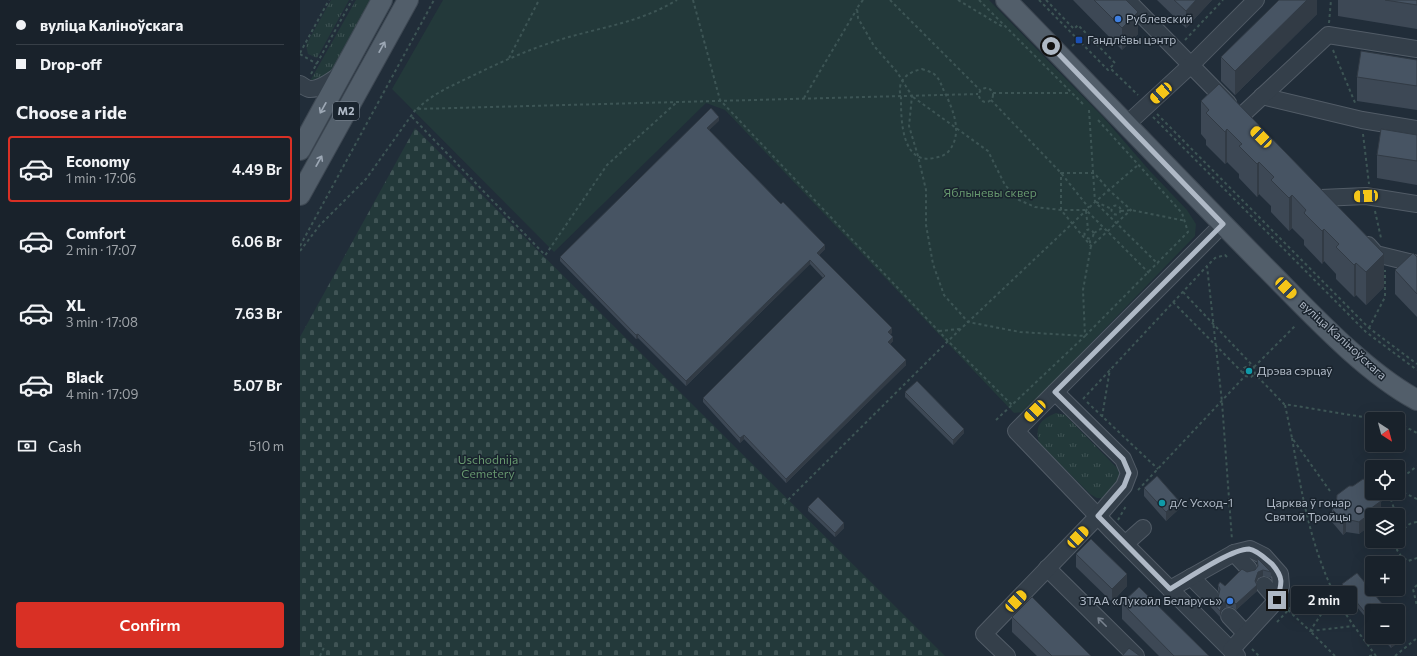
<!DOCTYPE html>
<meta charset="utf-8">
<style>
:root{--surface:#19222b;--page:#262f37;--text:#f1f3f6;--muted:#9fa4a9;--line:#373f47;--accent:#d93025}
body{margin:0;font-family:Commissioner,sans-serif;background:var(--page);color:var(--text);height:100vh;display:flex;flex-direction:column;font-size:15px;white-space:nowrap}
*{box-sizing:border-box;margin:0}
p{font-size:13px;color:var(--muted)}
.icon{flex:none;width:22px;height:22px;fill:none;stroke:currentColor;stroke-width:2;stroke-linecap:round;stroke-linejoin:round}
.map{position:relative;flex:1;overflow:hidden}
.drawer{display:flex;flex-direction:column;background:var(--surface);width:300px}
.drawer>*{flex:none}
.banner{display:grid;align-content:center;height:88px;padding:0 16px;background:var(--surface)}
.needle{width:26px;rotate:144deg}
.controls{position:absolute;left:1065px;top:412px;display:grid;gap:8px}
.controls a{display:grid;place-items:center;width:40px;height:40px;border-radius:4px;background:var(--surface);box-shadow:0 4px 16px #0002,0 0 0 1px var(--line);font-size:20px}
.end{position:absolute;width:18px;height:18px;margin:-9px;border:5px solid #afb9c6;background:#111;box-shadow:0 0 0 2px #111}
.from{border-radius:50%}
.bubble{position:absolute;height:28px;border-radius:4px;background:var(--surface);box-shadow:0 4px 16px #0002,0 0 0 1px var(--line);font-size:13px;font-weight:600;line-height:28px;text-align:center}
.car{position:absolute;width:12px;height:24px;margin:-12px -6px;border-radius:5px;box-shadow:0 0 3px 1px #0007;background:linear-gradient(#f5c518 24%,#345 0 40%,#f5c518 0 76%,#345 0 86%,#f5c518 0)}
.banner b{display:flex;align-items:center;gap:14px;height:38px;font-size:15px}
.banner b+b{border-top:1px solid var(--line)}
.banner i{width:10px;height:10px;background:var(--text)}
ul{padding:0;list-style:none}
li{display:flex;align-items:center;gap:12px;height:66px;margin:0 8px 6px;padding:0 8px;border:2px solid transparent;border-radius:4px}
li div{flex:1}
li b{display:block;font-size:15px}
li em{font-style:normal;font-weight:600}
li.on{border-color:var(--accent)}
li>.icon{width:36px;height:36px;stroke-width:1.5}
h2{padding:0 16px;font-size:18px;line-height:48px}
.pay{display:flex;align-items:center;gap:10px;height:44px;padding:0 16px;font-size:15px}
.pay p{margin-inline-start:auto}
.cta{display:flex;gap:8px;margin-top:auto;padding:8px 16px}
.cta a{flex:1;height:46px;border-radius:4px;background:var(--accent);color:#fff;font-size:16px;font-weight:600;line-height:46px;text-align:center}
main{display:flex;flex:1;min-height:0}
.map>svg:first-child{display:block}
</style>
<main>
<section class="drawer">
<div class="banner">
<b><i class="from"></i>вуліца Каліноўскага</b>
<b><i></i>Drop-off</b>
</div>
<h2>Choose a ride</h2>
<ul>
<li class="on"><svg class="icon" aria-label="car" viewBox="0 0 24 24"><path d="M5 17H2v-5l4-1 3-4h7l3 4 3 1v5h-3M9 17h6M6 11h13"/><circle cx="7" cy="17" r="2"/><circle cx="17" cy="17" r="2"/></svg><div><b>Economy</b><p>1 min · 17:06</p></div><em>4.49 Br</em></li>
<li><svg class="icon" aria-label="car" viewBox="0 0 24 24"><path d="M5 17H2v-5l4-1 3-4h7l3 4 3 1v5h-3M9 17h6M6 11h13"/><circle cx="7" cy="17" r="2"/><circle cx="17" cy="17" r="2"/></svg><div><b>Comfort</b><p>2 min · 17:07</p></div><em>6.06 Br</em></li>
<li><svg class="icon" aria-label="car" viewBox="0 0 24 24"><path d="M5 17H2v-5l4-1 3-4h7l3 4 3 1v5h-3M9 17h6M6 11h13"/><circle cx="7" cy="17" r="2"/><circle cx="17" cy="17" r="2"/></svg><div><b>XL</b><p>3 min · 17:08</p></div><em>7.63 Br</em></li>
<li><svg class="icon" aria-label="car" viewBox="0 0 24 24"><path d="M5 17H2v-5l4-1 3-4h7l3 4 3 1v5h-3M9 17h6M6 11h13"/><circle cx="7" cy="17" r="2"/><circle cx="17" cy="17" r="2"/></svg><div><b>Black</b><p>4 min · 17:09</p></div><em>5.07 Br</em></li>
</ul>
<div class="pay"><svg class="icon" aria-label="cash" viewBox="0 0 24 24"><path d="M3 7h18v10H3z"/><circle cx="12" cy="12" r="2"/></svg>Cash<p>510 m</p></div>
<div class="cta"><a>Confirm</a></div>
</section>
<div class="map">
<svg width="1117" height="656" viewBox="0 0 1117 656">
<defs>
<pattern id="grass-tufts" width="24" height="20" patternUnits="userSpaceOnUse"><rect width="24" height="20" fill="#23393a"/><path d="M3 7l-1-3M5 7V3M7 7l1-3M15 17l-1-3M17 17v-4M19 17l1-3" fill="none" stroke="#405455"/></pattern>
<pattern id="cemetery-stones" width="16" height="16" patternUnits="userSpaceOnUse"><rect width="16" height="16" fill="#23393a"/><path d="M2 7V4a2 2 0 0 1 4 0v3zM10 15v-3a2 2 0 0 1 4 0v3z" fill="#405455"/></pattern>
</defs>
<rect width="100%" height="100%" fill="#212d39"/>
<g fill="url(#grass-tufts)">
<polygon points="31,0 49,0 17,58 8,54 6,45"/>
<polygon points="56,0 73,0 32,73 25,79 10,81"/>
<path d="M756,413L765,415L817,468C825,484 816,488 804,498H797L790,494L739,443C735,425 740,420 756,413Z"/>
</g>
<polygon fill="url(#cemetery-stones)" points="115,128 645,656 0,656 0,337"/>
<polygon fill="#23393a" points="143,0 689,0 804,118 849,170 887,210 896,224 895,236 724,412 714,413 425,110 406,103 254,252 92,89"/>
<g fill="none" stroke-linecap="round" stroke-linejoin="round">
<defs>
<g id="minor">
<polyline points="827,0 928,103"/>
<path d="M0,84C3,86 6,88 9,89C20,90 34,79 42,73"/>
<polyline points="962,96 1062,120 1117,129"/>
<polyline points="941,116 1028,35 1117,49"/>
<polyline points="826,125 891,65 956,0"/>
<polyline points="1021,198 1066,196 1117,204"/>
<polyline points="923,224 716,431 812,531 937,656"/>
<polyline points="1068,245 1076,254 1117,264"/>
<polyline points="825,544 843,528"/>
<polyline points="934,553 950,549 964,556 980,574 981,586 977,600"/>
<polyline points="747,568 836,656"/>
<polyline points="891,577 911,597"/>
<polyline points="870,589 934,553 949,569"/>
<polyline points="929,616 946,634"/>
<polyline points="931,650 977,600 964,585"/>
<polyline points="707,656 684,634 798,516 824,486 829,473 823,459 755,392"/>
</g>
<g id="major">
<path d="M706,0C793,89 878,179 965,267C1008,310 1063,371 1117,400"/>
<polyline points="0,150 82,0"/>
<polyline points="0,195 108,0"/>
</g>
</defs>
<use href="#minor" stroke="#525c67" stroke-width="18"/>
<use href="#major" stroke="#3e4853" stroke-width="22"/>
<g stroke="#3d5555" stroke-width="2" stroke-dasharray="3 3" stroke-linecap="butt">
<polyline points="393,0 420,100 648,341 795,202 838,165"/>
<polyline points="563,0 557,8 558,18 574,46 597,72 612,96 609,126 618,156 626,190 626,225 633,264 644,295 668,322 720,332 785,336 888,232 882,213 798,120"/>
<polyline points="590,0 680,90"/>
<polyline points="658,0 703,27"/>
<polyline points="679,0 784,105"/>
<polyline points="739,0 808,70 810,68"/>
<polyline points="746,0 774,29 778,25 815,63 810,68 838,95"/>
<polyline points="1029,23 1031,0"/>
<polyline points="885,40 923,0"/>
<polyline points="772,46 779,40"/>
<polyline points="1033,50 1056,105"/>
<polyline points="0,53 29,0"/>
<polyline points="0,54 17,64"/>
<polyline points="209,58 239,0"/>
<path d="M622,69C627,71 633,72 636,76C641,81 642,88 646,95C654,112 663,135 648,152C644,156 639,157 634,158C602,165 601,121 601,99C601,95 599,91 600,87C602,76 612,71 622,69Z"/>
<polyline points="11,74 52,0"/>
<circle cx="686" cy="95" r="7"/>
<polyline points="693,93 771,93"/>
<polyline points="613,97 688,151 705,185 719,200 735,207 761,210 786,210 849,273"/>
<polyline points="504,98 557,9"/>
<polyline points="691,100 761,173 789,208"/>
<path d="M117,109C135,92 150,87 172,76C199,63 227,50 256,41C299,27 337,24 377,0"/>
<polyline points="789,110 795,202 858,264"/>
<polyline points="857,114 1069,328 1117,364"/>
<polyline points="112,117 245,255"/>
<polyline points="853,117 1066,332 1117,370"/>
<polyline points="1063,134 1069,184"/>
<polygon points="761,173 794,173 809,190 831,210 791,246 761,210"/>
<polyline points="796,202 812,209"/>
<circle cx="816" cy="210" r="4.5"/>
<polyline points="786,211 788,229"/>
<polyline points="821,211 831,210 886,221"/>
<polyline points="1075,211 1081,238"/>
<circle cx="789" cy="234" r="4.5"/>
<polyline points="794,233 804,227"/>
<polyline points="0,246 134,0"/>
<polyline points="0,251 20,225 66,179 116,109 678,94"/>
<polyline points="927,257 925,255 915,258 907,266 922,402 932,540"/>
<polyline points="242,260 307,165 376,103"/>
<polyline points="883,292 954,367 955,374 984,404 1075,419"/>
<polyline points="873,302 944,374"/>
<polyline points="1069,328 1085,297 1085,270"/>
<polyline points="639,331 660,329"/>
<polyline points="954,367 996,325"/>
<polyline points="943,374 944,368 950,365"/>
<polyline points="945,376 951,377 955,374"/>
<polyline points="783,399 907,266"/>
<polyline points="787,402 858,469"/>
<polyline points="985,405 992,438 1030,491"/>
<polyline points="802,417 810,369"/>
<polyline points="696,420 785,336 783,290 791,246 789,238"/>
<polyline points="1098,423 1117,433"/>
<path d="M992,438C1001,490 1009,538 1031,587C1042,612 1060,634 1076,656"/>
<polyline points="1098,481 1117,466"/>
<polyline points="838,490 945,376"/>
<polyline points="1098,490 1117,499"/>
<polyline points="1089,493 1096,515"/>
<polyline points="484,504 648,341 712,405"/>
<polyline points="1098,517 1106,526"/>
<polyline points="818,520 826,506"/>
<path d="M1117,522C1102,523 1100,538 1097,550L1101,556L1108,561L1117,558"/>
<polyline points="1117,585 1113,589 1117,606"/>
<polyline points="988,610 1010,631 1028,604 1031,588"/>
<polyline points="977,622 997,601 992,596"/>
<polyline points="952,649 959,656"/>
<polyline points="20,656 25,645"/>
<polyline points="1035,656 1010,631 1054,626"/>
<polyline points="1069,656 1076,655"/>
<polyline points="1095,656 1117,638"/>
</g>
<use href="#minor" stroke="#343f4a" stroke-width="16"/>
<use href="#major" stroke="#525e6a" stroke-width="20"/>
</g>
<g fill="#3d4855">
<polygon points="773,0 826,0 838,34 822,50"/>
<polygon points="857,0 912,0 886,28"/>
<polygon points="1017,0 1017,14 935,95 921,81 921,57"/>
<polygon points="1038,0 1117,0 1117,29 1038,16"/>
<polygon points="1117,60 1117,110 1057,101 1057,77"/>
<polygon points="901,101 1084,287 1066,305 1056,295 1054,297 1036,279 1036,274 1024,261 1022,264 1004,245 1004,240 992,228 989,231 971,212 971,206 959,194 957,197 939,178 939,174 927,162 925,164 906,145 906,140 901,134"/>
<polygon points="419,121 409,130 525,249 519,255 592,333 590,334 593,341 590,344 606,365 486,483 444,439 440,443 403,402 403,398 523,278 510,264 386,386 338,338 336,339 260,261 260,257"/>
<polygon points="1117,135 1117,185 1077,178 1077,155"/>
<polygon points="1117,257 1117,317 1095,294 1095,270"/>
<polygon points="605,392 664,433 653,445 605,397"/>
<polygon points="1053,486 1084,493 1084,498 1081,502 1081,514 1079,515 1072,515 1072,521 1070,522 1068,527 1059,534 1046,532 1043,535 1032,522 1032,509"/>
<polygon points="844,488 879,509 866,521 844,496"/>
<polygon points="508,507 544,528 535,537 508,511"/>
<polygon points="776,554 827,586 812,602 776,567"/>
<polygon points="957,558 971,572 971,578 963,576 958,578 956,583 957,591 936,610 932,607 926,607 922,609 920,617 910,606 910,600 918,598 919,593 918,590 918,585 925,586 955,570 957,567"/>
<polygon points="1042,584 1072,611 1072,625 1042,589"/>
<polygon points="822,603 909,656 859,656 822,619"/>
<polygon points="712,617 791,656 737,656 712,632"/>
<polygon points="1081,637 1105,637 1091,648"/>
</g>
<g fill="#323b45">
<polygon points="896,0 912,0 886,28 886,11"/>
<polygon points="1007,0 1017,0 1017,14 935,95 935,71"/>
<polygon points="838,12 838,34 822,50 822,28"/>
<polygon points="419,117 419,121 407,132 407,128"/>
<polygon points="927,129 927,162 925,164 925,132"/>
<polygon points="959,162 959,194 957,197 957,164"/>
<polygon points="992,195 992,228 989,231 989,198"/>
<polygon points="1024,229 1024,261 1022,264 1022,231"/>
<polygon points="525,245 525,249 517,257 517,253"/>
<polygon points="1084,254 1084,287 1066,305 1066,272"/>
<polygon points="510,260 510,264 386,386 386,381"/>
<polygon points="1056,263 1056,295 1054,297 1054,265"/>
<polygon points="592,328 592,333 588,336 588,332"/>
<polygon points="338,334 338,338 336,339 336,335"/>
<polygon points="593,337 593,341 588,346 588,342"/>
<polygon points="606,360 606,365 486,483 486,479"/>
<polygon points="664,429 664,433 653,445 653,440"/>
<polygon points="444,435 444,439 440,443 440,438"/>
<polygon points="1079,493 1084,493 1084,498 1081,502 1081,514 1079,515 1072,515 1072,521 1070,522 1068,527 1059,534 1059,522 1070,509"/>
<polygon points="879,501 879,509 866,521 866,512"/>
<polygon points="1046,519 1046,532 1043,535 1043,522"/>
<polygon points="544,523 544,528 535,537 535,533"/>
<polygon points="963,570 963,576 958,578 955,586 955,581 958,572"/>
<polygon points="827,574 827,586 812,602 812,589"/>
<polygon points="957,585 957,591 936,610 936,604"/>
<polygon points="926,601 926,607 922,609 920,617 920,611 922,604"/>
<polygon points="1105,633 1105,637 1091,648 1091,644"/>
</g>
<g fill="#475463" stroke="#323b45">
<polygon points="794,0 826,0 838,12 822,28"/>
<polygon points="874,0 896,0 886,11"/>
<polygon points="979,0 1007,0 935,71 921,57"/>
<polygon points="1085,0 1117,0 1117,5"/>
<polygon points="1061,51 1117,60 1117,86 1057,77"/>
<polygon points="919,84 1084,254 1066,272 1056,263 1054,265 1036,247 1039,244 1024,229 1022,231 1004,213 1006,210 992,195 989,198 971,180 974,177 959,162 957,164 939,146 942,144 927,129 925,132 906,113 909,110 901,101"/>
<polygon points="411,108 419,117 407,128 481,204 483,202 525,245 517,253 592,328 588,332 593,337 588,342 606,360 486,479 444,435 440,438 403,398 525,276 510,260 386,381 338,334 336,335 260,257"/>
<polygon points="1081,129 1117,135 1117,161 1077,155"/>
<polygon points="1113,253 1117,257 1117,294 1095,270"/>
<polygon points="617,381 664,429 653,440 605,392"/>
<polygon points="857,476 879,501 866,512 844,488"/>
<polygon points="1063,479 1072,482 1072,493 1080,493 1081,501 1070,509 1068,515 1059,522 1046,519 1043,522 1032,509 1036,506 1037,495 1049,486 1053,486"/>
<polygon points="518,497 544,523 535,533 508,507"/>
<polygon points="791,539 827,574 812,589 776,554"/>
<polygon points="957,558 971,572 963,570 958,572 955,581 957,585 936,604 932,601 926,601 922,604 920,611 910,600 918,598 920,589 918,585 920,582 925,586 942,569 947,572 955,570 958,566"/>
<polygon points="1057,573 1088,611 1072,611 1072,621 1042,584"/>
<polygon points="839,587 909,656 874,656 822,603"/>
<polygon points="732,597 791,656 752,656 712,617"/>
<polygon points="1098,624 1105,633 1091,644 1085,637 1098,637"/>
<polygon points="829,648 840,656 822,656"/>
</g>
<defs><path id="oneway-shaft" d="M-6 0H5M1.5-3L5.5 0L1.5 3" fill="none" stroke-width="1.6" stroke-linecap="round" stroke-linejoin="round"/></defs>
<g stroke="#9ca7b4">
<use href="#oneway-shaft" transform="translate(82 47) rotate(-61)"/>
<use href="#oneway-shaft" transform="translate(23 108) rotate(119)"/>
<use href="#oneway-shaft" transform="translate(19 161) rotate(-61)"/>
</g>
<use stroke="#78828e" href="#oneway-shaft" transform="translate(802 622) rotate(-135)"/>
<g fill="none" stroke-linecap="round" stroke-linejoin="round">
<path stroke="#afb9c6" stroke-width="5" d="M751,46L923,224L755,392L823,459L829,473L824,486L798,516L870,589C887,579 931,549 949,549C957,550 966,559 972,564C984,578 982,583 977,600"/>
</g>
<g fill="#3f7fe0" stroke="#1a242e" stroke-width="1.5">
<circle cx="818" cy="19" r="4"/>
<circle cx="930" cy="601" r="4"/>
</g>
<rect fill="#1a4fb4" stroke="#1a242e" stroke-width="1.5" x="775" y="36" width="8" height="8" rx="2"/>
<g fill="#0f9aa8" stroke="#1a242e" stroke-width="1.5">
<circle cx="949" cy="371" r="4"/>
<circle cx="862" cy="503" r="4"/>
</g>
<circle fill="#6b7280" stroke="#1a242e" stroke-width="1.5" cx="1059" cy="510" r="4"/>
<g text-anchor="middle" stroke-width="3" stroke-linejoin="round" paint-order="stroke">
<rect fill="#1a242e" stroke="#828c98" stroke-width="1" x="33" y="102" width="26" height="18" rx="3"/>
<g font-size="11" font-weight="bold" fill="#afb9c6">
<text x="46" y="115">М2</text>
</g>
<g font-size="12" fill="#afb9c6" stroke="#1a242e" text-anchor="start">
<text x="826" y="23">Рублевский</text>
<text x="787" y="44">Гандлёвы цэнтр</text>
<text x="957" y="375">Дрэва сэрцаў</text>
<text x="870" y="507">д/с Усход-1</text>
<text x="1051" y="507" text-anchor="end">Царква ў гонар<tspan x="1051" dy="14">Святой Тройцы</tspan></text>
<text x="922" y="605" text-anchor="end">ЗТАА «Лукойл Беларусь»</text>
</g>
<g font-size="12" fill="#66976e" stroke="#1a242e">
<text x="690" y="197">Яблыневы сквер</text>
<text x="188" y="464">Uschodnija<tspan x="188" dy="14">Cemetery</tspan></text>
</g>
<g font-size="12" fill="#afb9c6" stroke="#1a242e">
<text transform="translate(1043 340) rotate(42)" y="4">вуліца Каліноўскага</text>
</g>
</g>
</svg>
<div class="controls">
<a><svg class="needle" viewBox="-14 -14 28 28"><path d="M0-13l5 13h-10z" fill="#e53935"/><path d="M0 13l5-13h-10z" fill="#9fa4a9"/></svg></a>
<a><svg class="icon" aria-label="locate" viewBox="0 0 24 24"><circle cx="12" cy="12" r="6"/><path d="M12 2v4M12 18v4M2 12h4M18 12h4"/></svg></a>
<a><svg class="icon" aria-label="layers" viewBox="0 0 24 24"><path d="M12 4l9 5-9 5-9-5zM3 14l9 5 9-5"/></svg></a>
<a>+</a>
<a>−</a>
</div>
<i class="end from" style="left:751px;top:46px"></i>
<i class="end" style="left:977px;top:600px"></i>
<div class="bubble" style="left:991px;top:586px;width:66px">2 min</div>
<i class="car" style="left:861px;top:93px;rotate:228deg"></i>
<i class="car" style="left:961px;top:137px;rotate:315deg"></i>
<i class="car" style="left:1066px;top:196px;rotate:267deg"></i>
<i class="car" style="left:986px;top:288px;rotate:135deg"></i>
<i class="car" style="left:735px;top:411px;rotate:225deg"></i>
<i class="car" style="left:778px;top:537px;rotate:44deg"></i>
<i class="car" style="left:716px;top:601px;rotate:44deg"></i>
</div>
</main>
